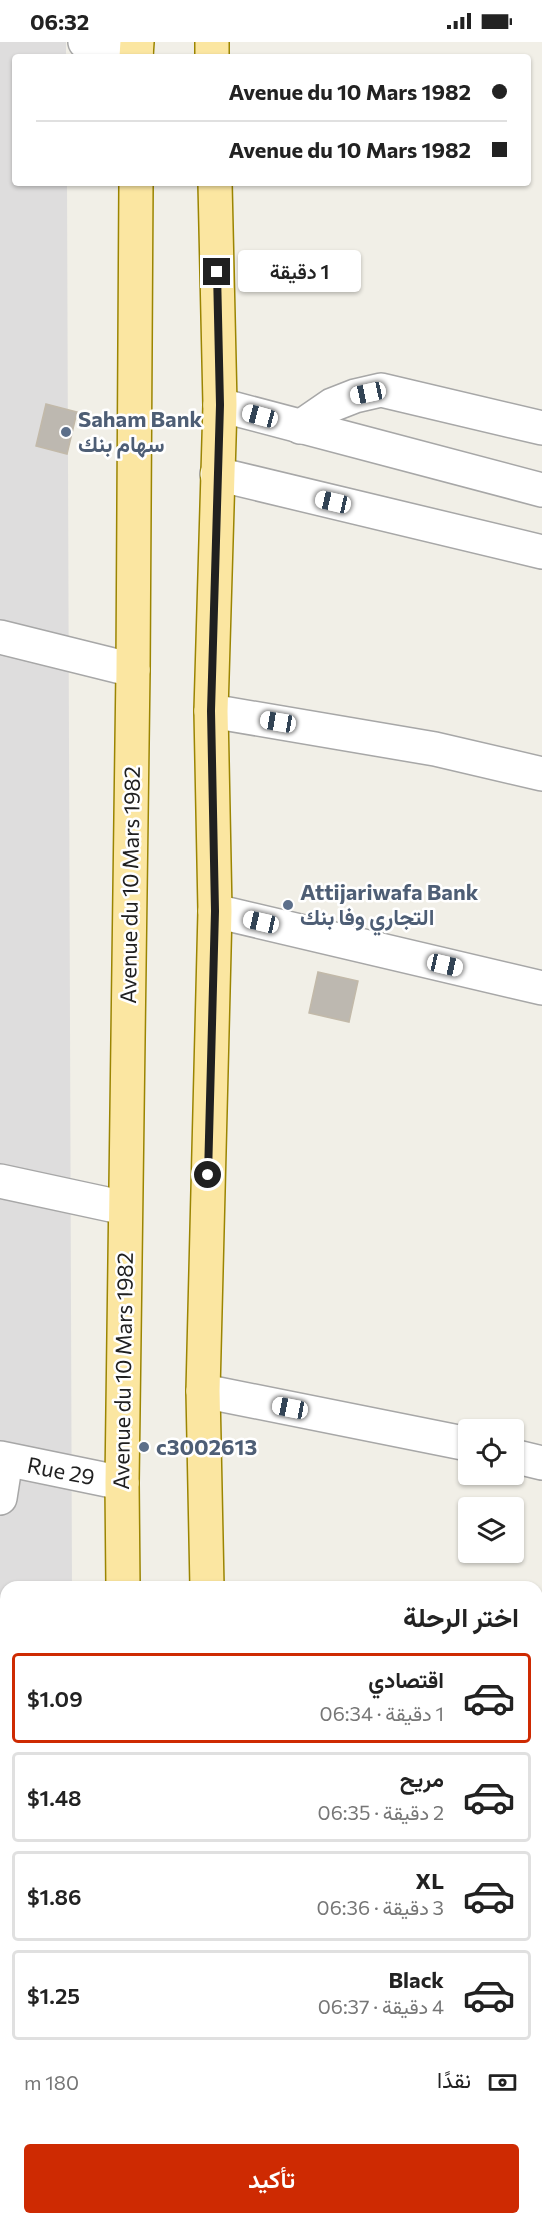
<!DOCTYPE html>
<html lang="ar">
<meta charset="utf-8">
<style>
:root{--surface:#fff;--page:#f2f2f2;--text:#222;--muted:#767676;--line:#e0e0e0;--accent:#ce2a02}
body{margin:0;font-family:Commissioner,Vazirmatn,sans-serif;background:var(--page);color:var(--text);direction:rtl;height:100vh;display:flex;flex-direction:column;font-size:22px;white-space:nowrap}
*{box-sizing:border-box;margin:0}
p{font-size:20px;color:var(--muted)}
.icon{flex:none;width:33px;height:33px;fill:none;stroke:currentColor;stroke-width:2;stroke-linecap:round;stroke-linejoin:round}
.map{position:relative;flex:1;overflow:hidden;direction:ltr}
.details{position:absolute;left:0px;top:1539px;width:543px;height:644px;display:flex;flex-direction:column;background:var(--surface);border-radius:18px 18px 0 0;box-shadow:0 2px 4px #0004;direction:rtl}
.details>*{flex:none}
.top-card{position:absolute;left:12px;top:12px;width:519px;height:132px;border-radius:6px;box-shadow:0 2px 4px #0004;direction:rtl;display:grid;align-content:center;height:132px;padding:0 24px;background:var(--surface)}
.controls{position:absolute;left:458px;top:1377px;display:grid;gap:12px}
.controls a{display:grid;place-items:center;width:66px;height:66px;border-radius:6px;background:var(--surface);box-shadow:0 2px 4px #0004;font-size:30px}
.end{position:absolute;width:27px;height:27px;margin:-14px;border:8px solid #202020;background:#fff;box-shadow:0 0 0 3px #fff}
.from{border-radius:50%}
.bubble{position:absolute;height:42px;border-radius:6px;background:var(--surface);box-shadow:0 2px 4px #0004;font-size:20px;font-weight:600;line-height:42px;text-align:center;direction:rtl}
.car{position:absolute;width:18px;height:36px;margin:-18px -9px;border-radius:8px;box-shadow:0 0 4px 2px #0007;background:linear-gradient(#fff 24%,#345 0 40%,#fff 0 76%,#345 0 86%,#fff 0)}
.top-card b{display:flex;align-items:center;gap:21px;height:57px;font-size:22px}
.top-card b+b{border-top:2px solid var(--line)}
.top-card i{width:15px;height:15px;background:var(--text)}
ul{padding:0;list-style:none}
li{display:flex;align-items:center;gap:18px;height:90px;margin:0 12px 9px;padding:0 12px;border:3px solid var(--line);border-radius:6px}
li div{flex:1}
li b{display:block;font-size:22px}
li em{font-style:normal;font-weight:600}
li.active{border-color:var(--accent)}
li>.icon{width:54px;height:54px;stroke-width:1.5}
h2{padding:0 24px;font-size:27px;line-height:72px}
.pay{display:flex;align-items:center;gap:15px;height:66px;padding:0 24px;font-size:22px}
.pay p{margin-inline-start:auto}
.primary-button{display:flex;gap:12px;margin-top:auto;padding:12px 24px}
.primary-button a{flex:1;height:69px;border-radius:6px;background:var(--accent);color:#fff;font-size:24px;font-weight:600;line-height:69px;text-align:center}
.status{display:flex;justify-content:space-between;align-items:center;height:42px;padding:0 30px;background:var(--surface);direction:ltr}
.status svg{height:16px;fill:currentColor}
.map>svg:first-child{display:block}
</style>
<div class="status"><b>06:32</b><svg viewBox="0 0 49 12"><path d="M0 12V9h3v3zM5 12V6h3v6zM10 12V3h3v9zM15 12V0h3v12zM26 1h20v11H26zM47 4h2v5h-2z"/></svg></div>
<div class="map">
<svg width="542" height="2182" viewBox="0 0 542 2182">
<rect width="100%" height="100%" fill="#f1efe7"/>
<polygon fill="#dedddd" points="0,0 66,0 66,15 15,15 15,141 67,141 72,1545 6,1545 6,1679 0,1684"/>
<g fill="#bdb8b0" stroke="#c2b9a9" stroke-width="1.5">
<polygon points="46,362 77,370 67,412 36,404"/>
<polygon points="318,930 358,939 349,980 309,971"/>
</g>
<g fill="none" stroke-linecap="round" stroke-linejoin="round">
<defs>
<g id="street">
<polyline points="85,0 136,12"/>
<polyline points="220,363 542,448"/>
<polyline points="300,385 332,363 355,354 381,348 542,386"/>
<polyline points="217,432 542,510"/>
<polyline points="0,595 133,628"/>
<polyline points="211,669 435,707 542,732"/>
<polyline points="215,869 542,946"/>
<polyline points="0,1139 125,1166"/>
<polyline points="203,1349 468,1402"/>
<polyline points="513,1414 542,1421"/>
<polyline points="0,1416 122,1441"/>
<polyline points="0,1456 6,1418"/>
<polyline points="392,2176 414,2182"/>
</g>
<g id="secondary">
<polyline points="537,1692 542,1693"/>
<polyline points="0,1713 6,1708"/>
<polyline points="537,1777 542,1778"/>
<polyline points="0,2011 6,2012"/>
<polyline points="0,2084 6,2085"/>
</g>
<g id="primary">
<polyline points="212,0 212,15"/>
<polyline points="136,15 137,0"/>
<polyline points="123,1545 122,1441 133,628 136,141"/>
<polyline points="207,1545 203,1349 215,869 211,669 220,363 215,141"/>
<polyline points="114,2182 114,2176"/>
<polyline points="210,2182 210,2176"/>
</g>
</defs>
<use href="#street" stroke="#a7a7a7" stroke-width="36"/>
<use href="#secondary" stroke="#567806" stroke-width="36"/>
<use href="#primary" stroke="#9b8502" stroke-width="36"/>
<use href="#street" stroke="#fff" stroke-width="33"/>
<use href="#secondary" stroke="#eaf9bc" stroke-width="33"/>
<use href="#primary" stroke="#fbe6a1" stroke-width="33"/>
<g stroke="#6e6e6e" stroke-width="1.5">
<polyline points="0,2015 6,2017"/>
<polyline points="0,2036 6,2037"/>
<polyline points="161,2176 161,2182"/>
<polyline points="178,2176 179,2182"/>
</g>
</g>
<g fill="none" stroke-linecap="round" stroke-linejoin="round">
<polyline stroke="#202020" stroke-width="8" points="208,1133 215,869 211,669 220,363 217,230"/>
</g>
<g fill="#5c6f8a" stroke="#fff" stroke-width="2">
<circle cx="66" cy="390" r="6"/>
<circle cx="288" cy="863" r="6"/>
<circle cx="144" cy="1405" r="6"/>
</g>
<g text-anchor="middle" stroke-width="5" stroke-linejoin="round" paint-order="stroke">
<g font-size="22" font-weight="bold" fill="#4e5e75" stroke="#fff" text-anchor="start">
<text x="78" y="385">Saham Bank<tspan x="78" dy="25">سهام بنك</tspan></text>
<text x="300" y="858">Attijariwafa Bank<tspan x="300" dy="25">التجاري وفا بنك</tspan></text>
<text x="156" y="1413">c3002613</text>
</g>
<g font-size="22" fill="#202020" stroke="#fff">
<text transform="translate(130 843) rotate(-89)" y="8">Avenue du 10 Mars 1982</text>
<text transform="translate(123 1329) rotate(-89)" y="8">Avenue du 10 Mars 1982</text>
<text transform="translate(61 1429) rotate(11)" y="8">Rue 29</text>
</g>
</g>
</svg>
<div class="controls">
<a><svg class="icon" aria-label="locate" viewBox="0 0 24 24"><circle cx="12" cy="12" r="6"/><path d="M12 2v4M12 18v4M2 12h4M18 12h4"/></svg></a>
<a><svg class="icon" aria-label="layers" viewBox="0 0 24 24"><path d="M12 4l9 5-9 5-9-5zM3 14l9 5 9-5"/></svg></a>
</div>
<i class="end from" style="left:208px;top:1133px"></i>
<i class="end" style="left:217px;top:230px"></i>
<div class="bubble" style="left:238px;top:208px;width:123px">1 دقيقة</div>
<i class="car" style="left:368px;top:351px;rotate:258deg"></i>
<i class="car" style="left:260px;top:374px;rotate:285deg"></i>
<i class="car" style="left:333px;top:460px;rotate:283deg"></i>
<i class="car" style="left:278px;top:680px;rotate:280deg"></i>
<i class="car" style="left:261px;top:880px;rotate:283deg"></i>
<i class="car" style="left:445px;top:923px;rotate:103deg"></i>
<i class="car" style="left:290px;top:1366px;rotate:281deg"></i>
<div class="top-card">
<b><i class="from"></i>Avenue du 10 Mars 1982</b>
<b><i></i>Avenue du 10 Mars 1982</b>
</div>
<section class="details">
<h2>اختر الرحلة</h2>
<ul>
<li class="active"><svg class="icon" aria-label="car" viewBox="0 0 24 24"><path d="M5 17H2v-5l4-1 3-4h7l3 4 3 1v5h-3M9 17h6M6 11h13"/><circle cx="7" cy="17" r="2"/><circle cx="17" cy="17" r="2"/></svg><div><b>اقتصادي</b><p>1 دقيقة · 06:34</p></div><em>$1.09</em></li>
<li><svg class="icon" aria-label="car" viewBox="0 0 24 24"><path d="M5 17H2v-5l4-1 3-4h7l3 4 3 1v5h-3M9 17h6M6 11h13"/><circle cx="7" cy="17" r="2"/><circle cx="17" cy="17" r="2"/></svg><div><b>مريح</b><p>2 دقيقة · 06:35</p></div><em>$1.48</em></li>
<li><svg class="icon" aria-label="car" viewBox="0 0 24 24"><path d="M5 17H2v-5l4-1 3-4h7l3 4 3 1v5h-3M9 17h6M6 11h13"/><circle cx="7" cy="17" r="2"/><circle cx="17" cy="17" r="2"/></svg><div><b>XL</b><p>3 دقيقة · 06:36</p></div><em>$1.86</em></li>
<li><svg class="icon" aria-label="car" viewBox="0 0 24 24"><path d="M5 17H2v-5l4-1 3-4h7l3 4 3 1v5h-3M9 17h6M6 11h13"/><circle cx="7" cy="17" r="2"/><circle cx="17" cy="17" r="2"/></svg><div><b>Black</b><p>4 دقيقة · 06:37</p></div><em>$1.25</em></li>
</ul>
<div class="pay"><svg class="icon" aria-label="cash" viewBox="0 0 24 24"><path d="M3 7h18v10H3z"/><circle cx="12" cy="12" r="2"/></svg>نقدًا<p>180 m</p></div>
<div class="primary-button"><a>تأكيد</a></div>
</section>
</div>
